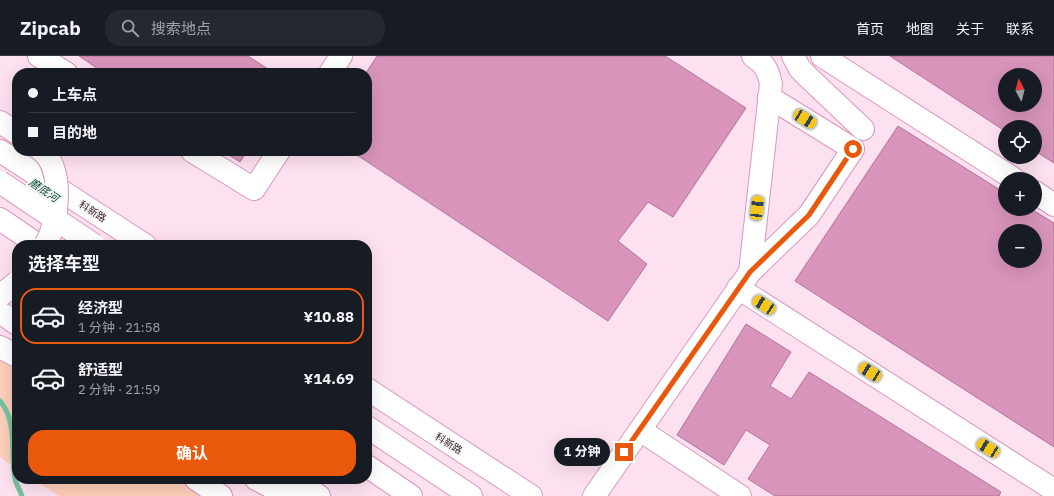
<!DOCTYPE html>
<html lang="zh">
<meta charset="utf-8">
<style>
:root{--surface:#171b24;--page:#242831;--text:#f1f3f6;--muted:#9ea1a6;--line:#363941;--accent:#ea580c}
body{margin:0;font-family:"IBM Plex Sans","Noto Sans SC",sans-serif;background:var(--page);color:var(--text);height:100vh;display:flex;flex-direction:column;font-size:15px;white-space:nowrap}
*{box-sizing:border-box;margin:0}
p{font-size:13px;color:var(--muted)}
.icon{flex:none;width:22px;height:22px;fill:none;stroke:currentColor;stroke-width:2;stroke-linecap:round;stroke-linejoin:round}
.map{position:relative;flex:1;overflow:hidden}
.sheet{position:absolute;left:12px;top:184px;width:360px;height:244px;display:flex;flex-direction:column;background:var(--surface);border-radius:16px;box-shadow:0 4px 16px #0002}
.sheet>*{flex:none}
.guide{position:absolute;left:12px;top:12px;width:360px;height:88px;border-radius:16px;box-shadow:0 4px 16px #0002;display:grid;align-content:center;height:88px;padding:0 16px;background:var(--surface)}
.needle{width:26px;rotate:353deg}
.tools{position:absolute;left:998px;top:12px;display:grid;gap:8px}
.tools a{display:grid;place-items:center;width:44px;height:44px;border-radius:50%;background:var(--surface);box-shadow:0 4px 16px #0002;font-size:20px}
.end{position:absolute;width:18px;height:18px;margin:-9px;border:5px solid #ea580c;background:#fff;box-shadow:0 0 0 2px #fff}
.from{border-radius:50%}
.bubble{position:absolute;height:28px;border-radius:14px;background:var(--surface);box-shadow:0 4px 16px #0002;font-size:13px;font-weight:700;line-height:28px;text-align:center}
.car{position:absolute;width:12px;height:24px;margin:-12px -6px;border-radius:5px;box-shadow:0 0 3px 1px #0007;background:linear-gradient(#f5c518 24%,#345 0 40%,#f5c518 0 76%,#345 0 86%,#f5c518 0)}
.guide b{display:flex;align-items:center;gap:14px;height:38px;font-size:15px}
.guide b+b{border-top:1px solid var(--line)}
.guide i{width:10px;height:10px;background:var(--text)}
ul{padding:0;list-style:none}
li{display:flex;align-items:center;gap:12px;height:56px;margin:0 8px 6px;padding:0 8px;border:2px solid transparent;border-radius:16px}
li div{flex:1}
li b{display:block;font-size:15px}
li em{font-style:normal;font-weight:700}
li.on{border-color:var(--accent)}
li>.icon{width:36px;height:36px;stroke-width:1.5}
h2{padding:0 16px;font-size:18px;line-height:48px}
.button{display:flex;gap:8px;margin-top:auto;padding:8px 16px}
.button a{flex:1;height:46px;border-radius:16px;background:var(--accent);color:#fff;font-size:16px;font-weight:700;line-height:46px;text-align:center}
header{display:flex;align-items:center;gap:24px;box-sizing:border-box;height:56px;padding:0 20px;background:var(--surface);border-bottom:1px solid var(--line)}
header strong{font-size:19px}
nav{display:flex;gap:22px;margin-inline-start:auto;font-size:14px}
.search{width:280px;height:36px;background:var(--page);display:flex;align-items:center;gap:10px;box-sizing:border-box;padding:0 14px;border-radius:16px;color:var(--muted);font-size:15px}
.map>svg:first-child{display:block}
</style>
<header>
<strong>Zipcab</strong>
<div class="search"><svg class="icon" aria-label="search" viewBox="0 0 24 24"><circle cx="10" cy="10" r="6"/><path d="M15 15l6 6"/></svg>搜索地点</div>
<nav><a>首页</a><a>地图</a><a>关于</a><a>联系</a></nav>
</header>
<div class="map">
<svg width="1054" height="440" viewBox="0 0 1054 440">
<rect width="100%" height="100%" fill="#fee1f0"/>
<g fill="#fdceb9">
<polygon points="0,300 17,312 17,413 0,401"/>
<polygon points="33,423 181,423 206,440 59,440"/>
</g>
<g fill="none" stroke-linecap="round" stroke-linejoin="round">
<path stroke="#75c3a1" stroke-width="5" d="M0,345C18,366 10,397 15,423C16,428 20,434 22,440"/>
</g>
<g fill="#d894bb" stroke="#b57399" fill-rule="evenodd">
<polygon points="79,0 248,0 274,17 104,17"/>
<polygon points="377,0 665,0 746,52 673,161 648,146 618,185 647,208 608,265 351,95 367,95 367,17 366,17"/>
<path d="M890,0H1054V107L1035,95V71H1005V75ZM1005,19H1035V49H1005Z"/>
<path d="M898,70L1005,137V153H1031L1054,167V391L795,225ZM1005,175H1035V205H1005Z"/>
<polygon points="223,95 247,95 240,106"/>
<polygon points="746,268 791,296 770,330 791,343 809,316 1001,436 999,440 775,440 748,423 770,389 746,374 724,409 677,379"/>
</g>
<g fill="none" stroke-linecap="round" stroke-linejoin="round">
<defs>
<g id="minor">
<polyline points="39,0 66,17"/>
<polyline points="793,0 800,13 808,21 863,73"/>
<polyline points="822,0 1014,123"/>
<polyline points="330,17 341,0"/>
<polyline points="192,95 254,133 279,95"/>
<polyline points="1035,136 1054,149"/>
<path d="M750,216L771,28C768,14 765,8 753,0"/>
<polyline points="738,232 1054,434"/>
<polyline points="640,374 740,440"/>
<polyline points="594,440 750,216 809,159 853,93 769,41"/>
</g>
<g id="major">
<polyline points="0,66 17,77"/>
<polyline points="0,95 145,189"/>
<polyline points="367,333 531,440"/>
<polyline points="196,423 221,440"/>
</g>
<g id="highway">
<polyline points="0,163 38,189"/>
<polyline points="0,256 17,268"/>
<polyline points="0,291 17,300"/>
<polyline points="367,371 471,440"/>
<polyline points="367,410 411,440"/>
<polyline points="256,423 289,440"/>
<polyline points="294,423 319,440"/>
</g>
</defs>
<use href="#minor" stroke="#db96be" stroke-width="24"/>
<use href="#major" stroke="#db96be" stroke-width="24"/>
<use href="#highway" stroke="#db96be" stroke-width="24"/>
<use href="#minor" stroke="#fff" stroke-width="22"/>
<use href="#major" stroke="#fff" stroke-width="22"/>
<use href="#highway" stroke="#fff" stroke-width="22"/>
<defs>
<g id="major-bridge">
<path d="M42,95C64,113 59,167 45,189"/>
<polyline points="0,240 17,226"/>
</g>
<polyline id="highway-bridge" points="0,126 94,189"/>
</defs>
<use href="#major-bridge" stroke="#db96be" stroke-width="24" stroke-linecap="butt"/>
<use href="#highway-bridge" stroke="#db96be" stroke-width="24" stroke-linecap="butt"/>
<use href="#major-bridge" stroke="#fff" stroke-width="22"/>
<use href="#highway-bridge" stroke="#fff" stroke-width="22"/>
</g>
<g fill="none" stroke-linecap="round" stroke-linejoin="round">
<polyline stroke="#ea580c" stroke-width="5" points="624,396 750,216 809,159 853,93"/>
</g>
<g text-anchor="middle" stroke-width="4" stroke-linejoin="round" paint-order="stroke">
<g font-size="10" fill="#311726" stroke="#f7f7f7">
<text transform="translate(93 155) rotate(33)" y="4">科新路</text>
<text transform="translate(449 387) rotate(33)" y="4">科新路</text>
</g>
<g font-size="11" font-style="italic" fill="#084b35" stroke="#f7f7f7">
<text transform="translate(44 134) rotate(34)" y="4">磨底河</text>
</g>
</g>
</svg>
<div class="tools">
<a><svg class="needle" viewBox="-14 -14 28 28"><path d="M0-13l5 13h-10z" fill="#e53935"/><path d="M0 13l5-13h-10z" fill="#9ea1a6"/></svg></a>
<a><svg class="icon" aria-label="locate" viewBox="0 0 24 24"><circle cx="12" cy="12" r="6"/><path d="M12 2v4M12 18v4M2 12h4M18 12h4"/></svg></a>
<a>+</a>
<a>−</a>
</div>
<i class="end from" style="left:853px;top:93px"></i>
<i class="end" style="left:624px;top:396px"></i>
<div class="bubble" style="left:554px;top:382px;width:56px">1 分钟</div>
<i class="car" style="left:805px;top:63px;rotate:122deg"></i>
<i class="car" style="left:757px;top:152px;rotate:6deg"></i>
<i class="car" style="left:764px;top:249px;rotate:303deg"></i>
<i class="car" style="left:870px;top:316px;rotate:302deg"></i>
<i class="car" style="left:988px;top:392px;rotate:302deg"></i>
<div class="guide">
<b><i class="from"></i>上车点</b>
<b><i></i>目的地</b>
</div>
<section class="sheet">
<h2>选择车型</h2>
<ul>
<li class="on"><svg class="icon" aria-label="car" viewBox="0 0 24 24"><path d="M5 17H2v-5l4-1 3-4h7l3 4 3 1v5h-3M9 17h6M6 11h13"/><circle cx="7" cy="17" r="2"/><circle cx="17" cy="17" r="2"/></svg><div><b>经济型</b><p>1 分钟 · 21:58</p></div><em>¥10.88</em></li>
<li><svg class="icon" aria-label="car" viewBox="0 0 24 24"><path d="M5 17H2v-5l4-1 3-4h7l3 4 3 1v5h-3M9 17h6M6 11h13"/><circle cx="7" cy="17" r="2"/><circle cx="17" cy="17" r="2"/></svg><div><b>舒适型</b><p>2 分钟 · 21:59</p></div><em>¥14.69</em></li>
</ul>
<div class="button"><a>确认</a></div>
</section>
</div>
